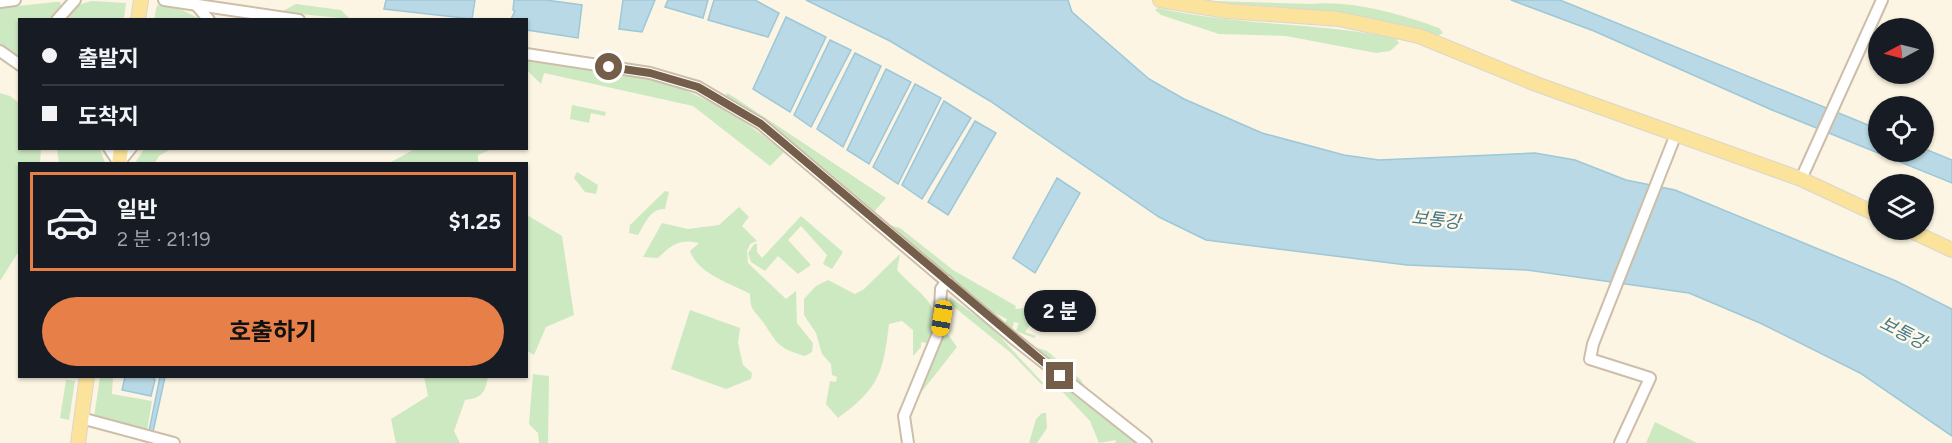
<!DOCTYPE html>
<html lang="ko">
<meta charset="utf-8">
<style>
:root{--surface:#171b24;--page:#20242c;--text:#f1f3f6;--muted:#9ea1a6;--line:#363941;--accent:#e67f48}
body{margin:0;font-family:Figtree,"Noto Sans KR",sans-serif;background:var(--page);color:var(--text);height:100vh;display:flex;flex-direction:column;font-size:22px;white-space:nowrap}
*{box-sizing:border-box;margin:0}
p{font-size:20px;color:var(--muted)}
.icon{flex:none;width:33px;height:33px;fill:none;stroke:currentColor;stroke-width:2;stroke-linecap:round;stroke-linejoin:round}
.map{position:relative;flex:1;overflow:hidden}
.drawer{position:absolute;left:18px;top:162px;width:510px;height:216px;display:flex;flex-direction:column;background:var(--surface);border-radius:0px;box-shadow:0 2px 4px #0004}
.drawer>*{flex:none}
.top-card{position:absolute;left:18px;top:18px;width:510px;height:132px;border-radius:0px;box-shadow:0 2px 4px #0004;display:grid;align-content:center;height:132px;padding:0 24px;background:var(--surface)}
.needle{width:39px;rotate:263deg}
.buttons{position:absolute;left:1868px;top:18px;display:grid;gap:12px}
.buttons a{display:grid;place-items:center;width:66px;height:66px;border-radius:50%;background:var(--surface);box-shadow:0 2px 4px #0004;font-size:30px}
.end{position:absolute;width:27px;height:27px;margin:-14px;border:8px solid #745e49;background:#fff;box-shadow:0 0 0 3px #fff}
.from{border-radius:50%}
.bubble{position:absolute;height:42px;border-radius:21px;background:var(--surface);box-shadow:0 2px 4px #0004;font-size:20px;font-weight:700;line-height:42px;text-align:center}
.car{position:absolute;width:18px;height:36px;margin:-18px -9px;border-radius:8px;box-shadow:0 0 4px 2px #0007;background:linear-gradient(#f5c518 24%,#345 0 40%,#f5c518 0 76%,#345 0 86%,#f5c518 0)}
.top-card b{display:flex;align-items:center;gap:21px;height:57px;font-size:22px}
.top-card b+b{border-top:2px solid var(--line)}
.top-card i{width:15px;height:15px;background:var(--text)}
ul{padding:10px 0 0;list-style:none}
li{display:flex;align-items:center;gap:18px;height:99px;margin:0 12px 9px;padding:0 12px;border:3px solid transparent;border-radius:0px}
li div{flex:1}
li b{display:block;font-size:22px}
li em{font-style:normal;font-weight:700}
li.current{border-color:var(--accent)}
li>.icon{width:54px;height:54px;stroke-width:1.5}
.button{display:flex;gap:12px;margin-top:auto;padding:12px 24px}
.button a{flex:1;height:69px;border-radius:36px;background:var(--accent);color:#111;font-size:24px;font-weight:700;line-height:69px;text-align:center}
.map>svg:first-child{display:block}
</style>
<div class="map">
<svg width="1952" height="443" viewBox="0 0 1952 443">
<rect width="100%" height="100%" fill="#fcf5e3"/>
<g fill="#cde9c2">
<path d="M1176,0L1311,4C1351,0 1401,14 1439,28L1443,33L1436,37C1354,6 1263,7 1176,0Z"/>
<path d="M92,1L126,3L124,19L64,20C70,9 81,3 92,1Z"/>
<polygon points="55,2 60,2 61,5 51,19 20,20 19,59 0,44 0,8"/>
<polygon points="296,4 341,10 350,19 281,12"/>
<polygon points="157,5 182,10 200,19 154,19"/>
<path d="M1158,8C1237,26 1317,22 1395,38L1399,43L1390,51L1376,53L1286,36L1219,34L1161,15L1155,10Z"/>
<path d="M527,59C566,65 610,67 649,78C700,92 743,118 784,152L770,166L693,106L544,73L541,84L527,70Z"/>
<polygon points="0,93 10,96 19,103 20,148 41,149 40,163 20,164 19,251 0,281"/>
<polygon points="727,93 734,97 886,198 873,213 725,97"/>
<polygon points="572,105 606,112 605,116 591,113 589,123 570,119"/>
<polygon points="417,148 492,148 492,149 478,155 478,163 389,163"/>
<polygon points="57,149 100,149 105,163 59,163"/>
<polygon points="144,149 144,148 171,149 159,156 155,163 135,163"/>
<polygon points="577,172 598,185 596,194 585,192 574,178"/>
<path d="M665,191L669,192L665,209C650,208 645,224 638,235L629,233L630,225Z"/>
<path d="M739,207L749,217L742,226L757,241L750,244L747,251L748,263L786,299L796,291L797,323L813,343L812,352L805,356C776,347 779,345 763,322C754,310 750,310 750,294C730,283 698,274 690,251L699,243C680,238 671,245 658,258L643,257L662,223L688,229L719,225Z"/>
<polygon points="527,215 562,236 574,315 546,327 534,355 527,351"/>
<polygon points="801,216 843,252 832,269 823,264 827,255 801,226 788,240 811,265 798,274 778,256 765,271 751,262 748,253 754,244 757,244 757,252 762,258"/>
<polygon points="886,224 900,228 953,270 1016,306 1015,309 1032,307 1024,311 1026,317 1038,314 1025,332 1036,336 1034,338 1016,331 1019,323 1014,322 1012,329 1005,323 1007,319 988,310"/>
<path d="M900,254L897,270C921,297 945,303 932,344L921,342V347L913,356V330L902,321L889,324C883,374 879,388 838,418L826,404L830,381L836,382L837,377L832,375L831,364L822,354L816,333L804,315V299L816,286L828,280L855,294L864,289Z"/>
<polygon points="950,297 990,326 1043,383 1042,385 1011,353 949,303"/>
<polygon points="690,310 740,328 738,343 743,365 752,373 751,379 726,389 671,369"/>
<polygon points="947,333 957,347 919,395 909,417 913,443 911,443 906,417 939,342"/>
<polygon points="1038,348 1047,351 1080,379 1084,385 1081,389 1036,351"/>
<polygon points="1043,371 1136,443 1115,443 1116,440 1099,443 1090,421"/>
<polygon points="533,374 549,376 548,443 539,443 538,433 529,424"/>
<polygon points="100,377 113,377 112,394 152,401 147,431 94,417"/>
<path d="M424,377H488C485,393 482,398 465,400L454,431L460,443H396L391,419L428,396Z"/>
<polygon points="66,380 75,381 69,420 60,418"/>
<polygon points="1042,413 1046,413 1047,428 1037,443 1029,443 1036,419"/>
<polygon points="1655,422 1697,443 1646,443"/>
</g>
<g fill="#b8d9e5" stroke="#9ec7d7" stroke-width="1.5">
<polygon points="386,0 475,0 472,19 384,9"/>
<polygon points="514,0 546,0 582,5 578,38 527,30 526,20 511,19 515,11 513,10"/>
<polygon points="623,0 655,0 642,32 619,29"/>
<polygon points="668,0 708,0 703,18 665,7"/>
<polygon points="714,0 755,0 779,13 768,37 708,20"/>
<polygon points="806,0 1068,0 1072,12 1149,79 1184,99 1262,133 1344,155 1379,160 1535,153 1575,160 1626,180 1675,190 1896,281 1952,309 1952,436 1860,373 1760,323 1689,293 1527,270 1407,265 1206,240 1159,217 990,101 890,41"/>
<polygon points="1511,0 1560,0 1878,129 1878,152 1923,152 1923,148 1952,160 1952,183 1772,110 1594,31"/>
<polygon points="786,17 826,37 790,112 753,89"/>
<polygon points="830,40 851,50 811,127 794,115"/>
<polygon points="855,53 881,66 843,147 817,129"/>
<polygon points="886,69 911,82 869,164 847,150"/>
<polygon points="915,84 941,98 898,184 873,167"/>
<polygon points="944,101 971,118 922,199 902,185"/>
<polygon points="975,121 996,133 948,215 928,202"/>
<polygon points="1057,178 1080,193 1035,273 1013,258"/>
<polygon points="125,377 153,377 155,380 151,396 122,390"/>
<polygon points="160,377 165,377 153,432 149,431"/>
</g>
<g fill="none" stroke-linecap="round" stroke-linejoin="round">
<defs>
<g id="minor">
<polyline points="164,0 299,20"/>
<polyline points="0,2 15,0"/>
<polyline points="197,6 209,20"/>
<polyline points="57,20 75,0"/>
<polyline points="0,51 20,65"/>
<polyline points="526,54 650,73 698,87 761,124 1013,338 1146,443"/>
<polyline points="109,148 119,163 131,148"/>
<polyline points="1801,179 1882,0"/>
<polyline points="81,418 174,443"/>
<polyline points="908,443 904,416 939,331 941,289 947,281"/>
<polyline points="1620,443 1650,378 1590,359 1593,344 1676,134"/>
</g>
<g id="major">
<polyline points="1160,0 1227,11 1339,19 1419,36 1536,84 1801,179 1878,215"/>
<polyline points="138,20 141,0"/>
<polyline points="119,164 121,148"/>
<polyline points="1909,230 1952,250"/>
<polyline points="78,443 87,376"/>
</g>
</defs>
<use href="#minor" stroke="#cdbeaa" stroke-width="14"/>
<use href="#major" stroke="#dbd5d0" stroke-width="16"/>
<use href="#minor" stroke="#fff" stroke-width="10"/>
<use href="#major" stroke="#fbe39c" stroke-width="14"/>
</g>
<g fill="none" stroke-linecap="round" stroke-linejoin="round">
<polyline stroke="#745e49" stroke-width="8" points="609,67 650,73 698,87 761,124 1060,376"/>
</g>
<g text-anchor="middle" stroke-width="5" stroke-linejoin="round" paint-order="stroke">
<g font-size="18" font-style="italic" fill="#46798e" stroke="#fff9e9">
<text transform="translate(1436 220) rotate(6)" y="6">보통강</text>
<text transform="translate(1903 333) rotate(27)" y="6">보통강</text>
</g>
</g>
</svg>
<div class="buttons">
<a><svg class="needle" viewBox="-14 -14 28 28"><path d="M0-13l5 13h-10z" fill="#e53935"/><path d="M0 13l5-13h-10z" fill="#9ea1a6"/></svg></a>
<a><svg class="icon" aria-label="locate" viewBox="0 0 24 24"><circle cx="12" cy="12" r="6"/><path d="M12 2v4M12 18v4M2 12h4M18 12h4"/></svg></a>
<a><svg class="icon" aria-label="layers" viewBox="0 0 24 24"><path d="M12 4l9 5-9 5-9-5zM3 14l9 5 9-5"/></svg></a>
</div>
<i class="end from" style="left:609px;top:67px"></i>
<i class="end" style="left:1060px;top:376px"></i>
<div class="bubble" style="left:1024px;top:290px;width:72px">2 분</div>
<i class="car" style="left:942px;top:318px;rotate:189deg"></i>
<div class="top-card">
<b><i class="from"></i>출발지</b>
<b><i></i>도착지</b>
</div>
<section class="drawer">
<ul>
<li class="current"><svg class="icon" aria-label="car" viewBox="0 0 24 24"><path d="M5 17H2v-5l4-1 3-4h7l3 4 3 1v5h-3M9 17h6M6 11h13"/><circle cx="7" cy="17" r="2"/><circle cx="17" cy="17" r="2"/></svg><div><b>일반</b><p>2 분 · 21:19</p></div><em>$1.25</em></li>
</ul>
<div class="button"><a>호출하기</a></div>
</section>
</div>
